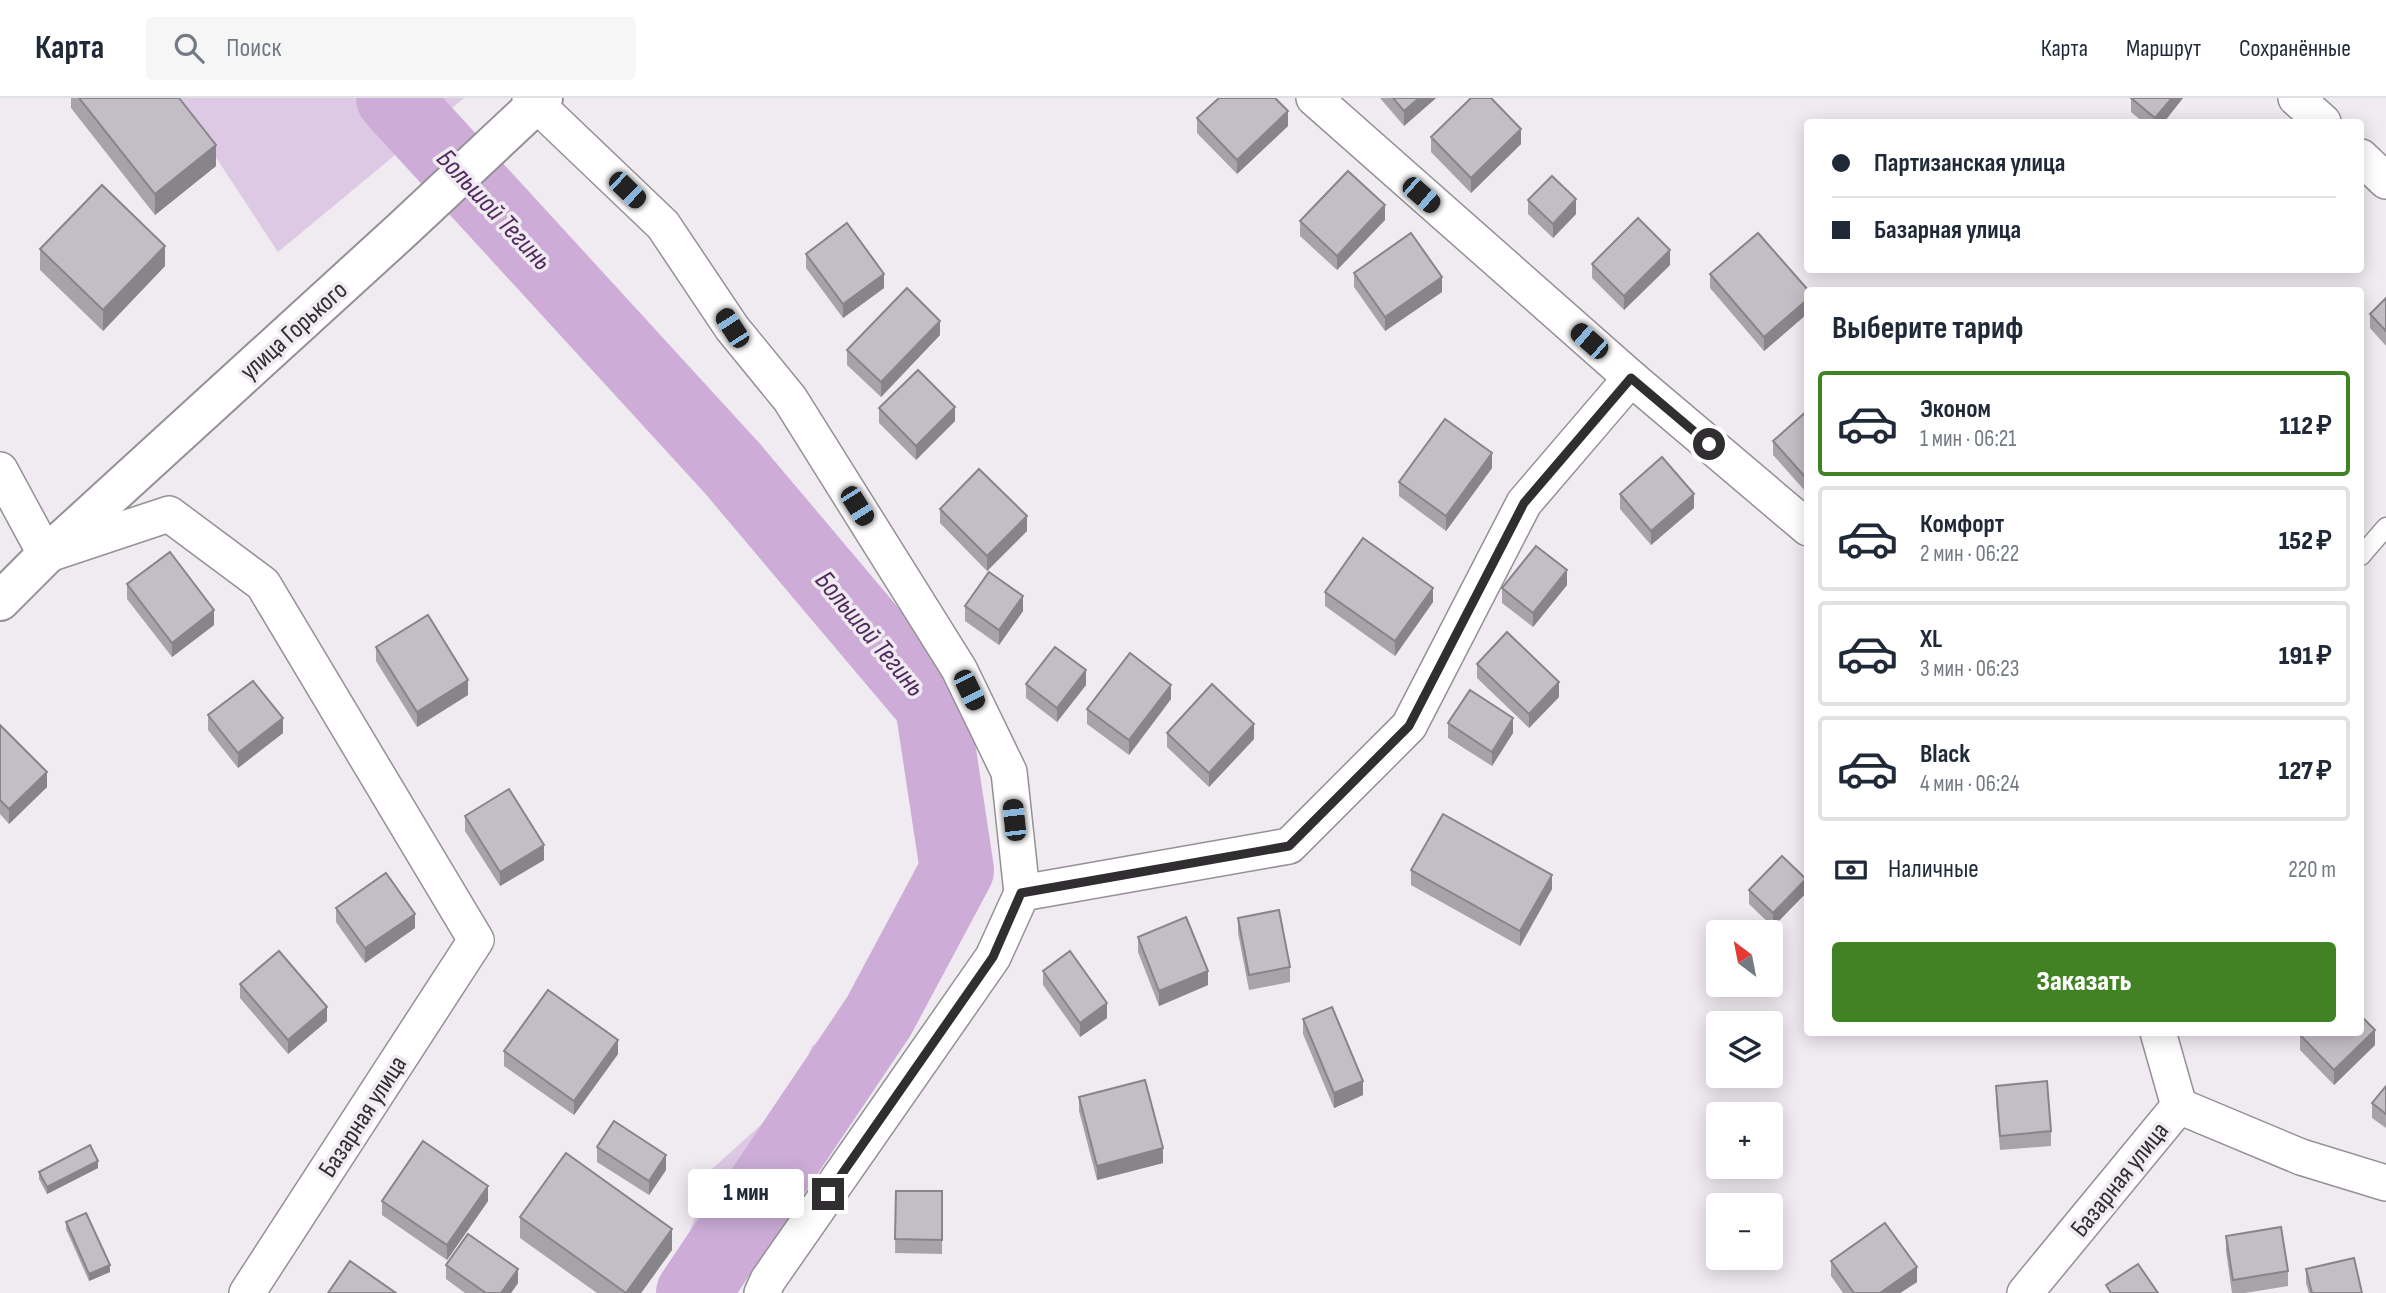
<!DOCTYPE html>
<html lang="ru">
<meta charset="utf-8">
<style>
:root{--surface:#fff;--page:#f6f6f7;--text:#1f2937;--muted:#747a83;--line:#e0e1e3;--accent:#418324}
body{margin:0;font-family:"Sofia Sans Condensed",sans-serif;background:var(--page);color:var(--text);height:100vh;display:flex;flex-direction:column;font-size:26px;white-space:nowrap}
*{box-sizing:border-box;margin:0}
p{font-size:23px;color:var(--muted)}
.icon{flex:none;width:38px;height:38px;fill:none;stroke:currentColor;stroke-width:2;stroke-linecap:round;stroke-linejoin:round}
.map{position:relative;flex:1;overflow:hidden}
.details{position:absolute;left:1804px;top:189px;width:560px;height:749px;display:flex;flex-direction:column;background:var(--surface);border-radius:7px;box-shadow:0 4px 18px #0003}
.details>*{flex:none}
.top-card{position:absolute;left:1804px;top:21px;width:560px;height:154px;border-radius:7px;box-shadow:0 4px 18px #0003;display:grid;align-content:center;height:154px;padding:0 28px;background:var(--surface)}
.needle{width:46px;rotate:328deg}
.buttons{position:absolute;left:1706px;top:822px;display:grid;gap:14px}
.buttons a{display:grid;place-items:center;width:77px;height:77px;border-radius:7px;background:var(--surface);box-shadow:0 4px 18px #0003;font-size:35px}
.end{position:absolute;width:32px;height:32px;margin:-16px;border:9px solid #312e31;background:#fff;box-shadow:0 0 0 4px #fff}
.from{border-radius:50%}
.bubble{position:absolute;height:49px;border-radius:7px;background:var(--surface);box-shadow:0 4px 18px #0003;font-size:23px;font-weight:800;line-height:49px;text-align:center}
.car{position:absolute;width:21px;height:42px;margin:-21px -10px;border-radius:9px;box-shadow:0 0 5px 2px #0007;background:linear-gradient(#222 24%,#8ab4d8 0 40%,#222 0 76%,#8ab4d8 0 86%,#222 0)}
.top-card b{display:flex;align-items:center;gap:24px;height:66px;font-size:26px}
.top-card b+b{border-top:2px solid var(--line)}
.top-card i{width:18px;height:18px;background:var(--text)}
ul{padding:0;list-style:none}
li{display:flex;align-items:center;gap:21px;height:105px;margin:0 14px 10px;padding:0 14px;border:4px solid var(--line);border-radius:7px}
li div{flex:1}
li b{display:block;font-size:26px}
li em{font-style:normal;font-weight:800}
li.selected{border-color:var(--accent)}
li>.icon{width:63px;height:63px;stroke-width:1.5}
h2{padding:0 28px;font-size:32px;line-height:84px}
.pay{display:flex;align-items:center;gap:18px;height:77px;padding:0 28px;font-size:26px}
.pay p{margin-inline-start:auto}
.action{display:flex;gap:14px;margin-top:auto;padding:14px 28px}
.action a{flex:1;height:80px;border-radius:7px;background:var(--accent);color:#fff;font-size:28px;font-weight:800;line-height:80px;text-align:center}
header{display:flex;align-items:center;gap:42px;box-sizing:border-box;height:98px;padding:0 35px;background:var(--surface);border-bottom:2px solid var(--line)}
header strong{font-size:33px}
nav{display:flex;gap:38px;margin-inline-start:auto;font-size:24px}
.search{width:490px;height:63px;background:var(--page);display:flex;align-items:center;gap:18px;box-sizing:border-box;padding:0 24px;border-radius:7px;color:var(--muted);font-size:26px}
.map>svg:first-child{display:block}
</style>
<header>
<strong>Карта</strong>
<div class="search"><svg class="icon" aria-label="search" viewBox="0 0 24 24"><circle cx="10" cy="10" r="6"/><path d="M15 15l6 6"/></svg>Поиск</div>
<nav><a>Карта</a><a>Маршрут</a><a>Сохранённые</a></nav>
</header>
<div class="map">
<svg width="2386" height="1195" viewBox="0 0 2386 1195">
<rect width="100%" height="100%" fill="#f0eaf1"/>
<g fill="#dec9e5">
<polygon points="177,0 464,0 278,154"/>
<polygon points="947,863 893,959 827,1055 772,1127 736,1195 659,1195 679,1164 712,1071 795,996 812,948 859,914 890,868"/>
</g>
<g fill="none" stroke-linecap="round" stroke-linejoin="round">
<polyline stroke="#cdadd8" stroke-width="74" points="393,0 732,370 932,607 957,772 879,918 693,1195"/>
<defs>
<polyline id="service" points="2361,458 2386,429"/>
<g id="minor">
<polyline points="530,0 663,127 732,230 790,301 959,571 1009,674 1022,795 1289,748 1409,628 1524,405 1631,280"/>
<polyline points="1314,0 1631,280 1808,430"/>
<polyline points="2296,0 2323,24"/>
<polyline points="2361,59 2386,83"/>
<polyline points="0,372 46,457 169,416 263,486 476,842 247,1195"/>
<polyline points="2158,934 2179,1008"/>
<polyline points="762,1195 768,1182 993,859 1022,795"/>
<polyline points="2025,1195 2179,1008 2301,1059 2386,1085"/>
</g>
<polyline id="tertiary" points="0,503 46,457 402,132 543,0"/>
</defs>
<use href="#service" stroke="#959096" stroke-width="21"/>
<use href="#minor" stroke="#959096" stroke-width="38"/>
<use href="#tertiary" stroke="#959096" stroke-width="42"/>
<use href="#service" stroke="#fff" stroke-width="18"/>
<use href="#minor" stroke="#fff" stroke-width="35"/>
<use href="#tertiary" stroke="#fff" stroke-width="38"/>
</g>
<g fill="#a8a3a9">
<polygon points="71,0 179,0 216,68 155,117 71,10"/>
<polygon points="1380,0 1436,0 1404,28"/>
<polygon points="2131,0 2183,0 2164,24 2143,24 2131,14"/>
<polygon points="1197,20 1288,28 1237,76 1197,35"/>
<polygon points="1431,39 1521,46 1471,95 1431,54"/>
<polygon points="1528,102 1576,116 1553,140 1528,116"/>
<polygon points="1385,122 1337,172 1300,138 1300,123"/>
<polygon points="40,151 165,168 103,233 40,172"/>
<polygon points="806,156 884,190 843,220 806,170"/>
<polygon points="1592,166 1670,167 1624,212 1592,180"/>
<polygon points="1354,175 1442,194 1385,233 1354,189"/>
<polygon points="1710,176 1808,192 1808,215 1764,253 1710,190"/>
<polygon points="2386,200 2386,248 2370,230 2370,216"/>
<polygon points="940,237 881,299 847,267 847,252"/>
<polygon points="879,310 955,323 916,362 879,325"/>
<polygon points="1808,312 1808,393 1806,394 1773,357 1773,343"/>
<polygon points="1492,370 1446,433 1399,398 1399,384"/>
<polygon points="1620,396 1694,410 1651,447 1620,411"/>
<polygon points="940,411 1027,433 987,473 940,425"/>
<polygon points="127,486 214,527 172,559 127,501"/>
<polygon points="1567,487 1533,529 1502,505 1502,490"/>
<polygon points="1325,494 1433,504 1395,558 1325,508"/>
<polygon points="965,508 1023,513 999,547 965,523"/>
<polygon points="376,549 468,597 417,629 376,563"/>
<polygon points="1477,566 1559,599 1529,630 1477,580"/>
<polygon points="1026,586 1086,587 1057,624 1026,600"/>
<polygon points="1171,601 1129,657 1087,626 1087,611"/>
<polygon points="208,617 283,635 238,670 208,632"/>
<polygon points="1448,625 1513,635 1492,668 1448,640"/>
<polygon points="0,627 47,689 9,726 0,716"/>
<polygon points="1167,635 1254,641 1209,689 1167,649"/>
<polygon points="465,718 544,762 500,788 465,733"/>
<polygon points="1411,772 1552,791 1520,848 1411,787"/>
<polygon points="1749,792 1806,795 1773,829 1749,806"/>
<polygon points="336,810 415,830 365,865 336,824"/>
<polygon points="1238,820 1290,869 1290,884 1249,892 1238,835"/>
<polygon points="1138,839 1208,887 1159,908 1138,854"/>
<polygon points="1043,873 1107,920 1080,939 1043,887"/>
<polygon points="240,886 327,923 288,956 240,900"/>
<polygon points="1303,921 1363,997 1334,1010 1303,936"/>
<polygon points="2300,937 2375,947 2334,987 2300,952"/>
<polygon points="504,953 618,956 574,1017 504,968"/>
<polygon points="1996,988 2051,1033 2051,1048 2000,1052 1996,1002"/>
<polygon points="2386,988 2386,1030 2372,1020 2372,1005"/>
<polygon points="1079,999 1163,1065 1097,1082 1079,1013"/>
<polygon points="597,1049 666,1072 649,1097 597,1064"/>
<polygon points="98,1070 47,1096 39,1081 39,1074"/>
<polygon points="896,1093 942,1093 942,1156 895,1155"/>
<polygon points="382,1103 488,1103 447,1162 382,1117"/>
<polygon points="520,1119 672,1152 641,1195 597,1195 520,1140"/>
<polygon points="66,1124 110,1174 89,1183 66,1131"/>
<polygon points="2226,1138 2288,1173 2288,1188 2245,1195 2232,1195 2226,1153"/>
<polygon points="1831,1163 1917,1184 1900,1195 1843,1195 1831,1178"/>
<polygon points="446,1167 518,1185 511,1195 465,1195 446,1181"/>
<polygon points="2306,1171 2362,1195 2309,1195 2306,1185"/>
</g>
<g fill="#88858a">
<polygon points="1419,0 1436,0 1404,28 1404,13"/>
<polygon points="2172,0 2183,0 2164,24 2155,24 2155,20"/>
<polygon points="1288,13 1288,28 1237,76 1237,62"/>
<polygon points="1521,31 1521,46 1471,95 1471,80"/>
<polygon points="216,47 216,68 155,117 155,96"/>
<polygon points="1576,101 1576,116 1553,140 1553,126"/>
<polygon points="1385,107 1385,122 1337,172 1337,158"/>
<polygon points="165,148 165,168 103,233 103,212"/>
<polygon points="1670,152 1670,167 1624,212 1624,198"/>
<polygon points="884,176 884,190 843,220 843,206"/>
<polygon points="1442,179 1442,194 1385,233 1385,219"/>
<polygon points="1808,201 1808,215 1764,253 1764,239"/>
<polygon points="940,223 940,237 881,299 881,284"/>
<polygon points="955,309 955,323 916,362 916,348"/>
<polygon points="1492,355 1492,370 1446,433 1446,418"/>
<polygon points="1808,379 1808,393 1806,394 1806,380"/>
<polygon points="1694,396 1694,410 1651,447 1651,433"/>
<polygon points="1027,418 1027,433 987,473 987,458"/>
<polygon points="1567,472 1567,487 1533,529 1533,515"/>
<polygon points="1433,490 1433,504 1395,558 1395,543"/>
<polygon points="1023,498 1023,513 999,547 999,532"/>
<polygon points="214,512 214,527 172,559 172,545"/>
<polygon points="1086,572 1086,587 1057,624 1057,610"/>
<polygon points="468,582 468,597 417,629 417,614"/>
<polygon points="1559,584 1559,599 1529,630 1529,616"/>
<polygon points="1171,587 1171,601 1129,657 1129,642"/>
<polygon points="283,620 283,635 238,670 238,655"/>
<polygon points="1513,620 1513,635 1492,668 1492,654"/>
<polygon points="1254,626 1254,641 1209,689 1209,675"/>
<polygon points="47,674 47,689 9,726 9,711"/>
<polygon points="544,747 544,762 500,788 500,774"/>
<polygon points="1552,777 1552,791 1520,848 1520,833"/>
<polygon points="1806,781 1806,795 1773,829 1773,815"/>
<polygon points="415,816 415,830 365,865 365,850"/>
<polygon points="1208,873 1208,887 1159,908 1159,893"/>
<polygon points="1107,905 1107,920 1080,939 1080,925"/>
<polygon points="327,909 327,923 288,956 288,942"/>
<polygon points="2375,932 2375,947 2334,987 2334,972"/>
<polygon points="618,942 618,956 574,1017 574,1003"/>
<polygon points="1363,983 1363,997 1334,1010 1334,995"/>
<polygon points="1163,1050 1163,1065 1097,1082 1097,1068"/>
<polygon points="666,1057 666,1072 649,1097 649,1083"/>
<polygon points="98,1063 98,1070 47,1096 47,1089"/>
<polygon points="488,1088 488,1103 447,1162 447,1147"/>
<polygon points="672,1131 672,1152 641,1195 626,1195"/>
<polygon points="110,1167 110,1174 89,1183 89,1176"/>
<polygon points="1917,1169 1917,1184 1900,1195 1880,1195"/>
<polygon points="518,1171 518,1185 511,1195 501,1195"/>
</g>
<g fill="#c3bec5" stroke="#88858a" stroke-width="2">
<polygon points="79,0 179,0 216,47 155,96"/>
<polygon points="1219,0 1275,0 1288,13 1237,62 1197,20"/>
<polygon points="1393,0 1419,0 1404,13"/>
<polygon points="1471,0 1491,0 1521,31 1471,80 1431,39"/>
<polygon points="2131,0 2172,0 2155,20"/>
<polygon points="1348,73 1385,107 1337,158 1300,123"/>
<polygon points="1552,78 1576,101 1553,126 1528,102"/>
<polygon points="102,87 165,148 103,212 40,151"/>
<polygon points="1638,120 1670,152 1624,198 1592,166"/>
<polygon points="847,125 884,176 843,206 806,156"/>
<polygon points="1411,135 1442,179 1385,219 1354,175"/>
<polygon points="1758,135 1808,192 1808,201 1764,239 1710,176"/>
<polygon points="907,190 940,223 881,284 847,252"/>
<polygon points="2386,200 2386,233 2370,216"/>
<polygon points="918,272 955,309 916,348 879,310"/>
<polygon points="1808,312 1808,379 1806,380 1773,343"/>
<polygon points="1445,321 1492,355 1446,418 1399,384"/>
<polygon points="1662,359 1694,396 1651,433 1620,396"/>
<polygon points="979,371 1027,418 987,458 940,411"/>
<polygon points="1363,440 1433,490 1395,543 1325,494"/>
<polygon points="1536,448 1567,472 1533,515 1502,490"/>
<polygon points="170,454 214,512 172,545 127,486"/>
<polygon points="989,474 1023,498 999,532 965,508"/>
<polygon points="428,517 468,582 417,614 376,549"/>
<polygon points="1507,534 1559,584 1529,616 1477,566"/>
<polygon points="1055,549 1086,572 1057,610 1026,586"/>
<polygon points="1130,555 1171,587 1129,642 1087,611"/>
<polygon points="253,583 283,620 238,655 208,617"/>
<polygon points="1212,586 1254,626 1209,675 1167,635"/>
<polygon points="1470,592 1513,620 1492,654 1448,625"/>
<polygon points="0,627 47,674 9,711 0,702"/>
<polygon points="509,691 544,747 500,774 465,718"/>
<polygon points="1443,716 1552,777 1520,833 1411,772"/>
<polygon points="1782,758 1806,781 1773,815 1749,792"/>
<polygon points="386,775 415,816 365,850 336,810"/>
<polygon points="1279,812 1290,869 1249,877 1238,820"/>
<polygon points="1186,819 1208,873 1159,893 1138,839"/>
<polygon points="279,853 327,909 288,942 240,886"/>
<polygon points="1070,853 1107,905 1080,925 1043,873"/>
<polygon points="548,892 618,942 574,1003 504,953"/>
<polygon points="1332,909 1363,983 1334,995 1303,921"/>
<polygon points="2361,918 2375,932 2334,972 2300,937 2302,934 2361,934"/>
<polygon points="1145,982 1163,1050 1097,1068 1079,999"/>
<polygon points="2047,983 2051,1033 2000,1038 1996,988"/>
<polygon points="2386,988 2386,1016 2372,1005"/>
<polygon points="614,1023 666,1057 649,1083 597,1049"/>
<polygon points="423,1043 488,1088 447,1147 382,1103"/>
<polygon points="90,1047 98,1063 47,1089 39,1074"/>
<polygon points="566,1055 672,1131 626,1195 520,1119"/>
<polygon points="896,1093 942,1093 942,1142 895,1141"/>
<polygon points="86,1115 110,1167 89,1176 66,1124"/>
<polygon points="1885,1125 1917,1169 1880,1195 1854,1195 1831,1163"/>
<polygon points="2281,1129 2288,1173 2233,1182 2226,1138"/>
<polygon points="468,1136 518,1171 501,1195 486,1195 446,1167"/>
<polygon points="2354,1160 2362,1195 2312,1195 2306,1171"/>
<polygon points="350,1163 396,1195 328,1195"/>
<polygon points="2138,1166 2158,1195 2111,1195 2106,1187"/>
</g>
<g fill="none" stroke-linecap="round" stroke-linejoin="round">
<polyline stroke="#312e31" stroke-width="9" points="828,1096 993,859 1021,795 1289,748 1409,628 1524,405 1631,280 1709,346"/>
</g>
<g text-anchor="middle" stroke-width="7" stroke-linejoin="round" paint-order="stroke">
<g font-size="26" fill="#312e31" stroke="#f0eaf1">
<text transform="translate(293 232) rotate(-42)" y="9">улица Горького</text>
<text transform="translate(362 1018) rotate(-57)" y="9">Базарная улица</text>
<text transform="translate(2119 1081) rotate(-51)" y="9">Базарная улица</text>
</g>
<g font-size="28" font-style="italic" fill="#522a5f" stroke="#f0eaf1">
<text transform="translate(495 111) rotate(47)" y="10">Большой Тегинь</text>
<text transform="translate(871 535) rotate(50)" y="10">Большой Тегинь</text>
</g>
</g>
</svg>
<div class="buttons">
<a><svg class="needle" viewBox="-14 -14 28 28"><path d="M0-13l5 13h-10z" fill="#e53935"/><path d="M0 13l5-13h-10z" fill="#747a83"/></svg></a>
<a><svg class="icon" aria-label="layers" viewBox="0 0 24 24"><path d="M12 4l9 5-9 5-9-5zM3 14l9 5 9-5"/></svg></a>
<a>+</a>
<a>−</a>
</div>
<i class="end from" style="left:1709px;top:346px"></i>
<i class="end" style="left:828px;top:1096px"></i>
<div class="bubble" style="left:688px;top:1071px;width:116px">1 мин</div>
<i class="car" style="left:627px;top:92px;rotate:134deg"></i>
<i class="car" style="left:1421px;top:97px;rotate:131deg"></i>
<i class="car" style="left:732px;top:230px;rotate:327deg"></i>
<i class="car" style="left:1589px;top:243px;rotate:311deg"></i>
<i class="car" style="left:857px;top:408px;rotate:148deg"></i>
<i class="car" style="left:969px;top:592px;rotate:154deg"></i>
<i class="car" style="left:1014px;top:722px;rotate:354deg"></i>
<div class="top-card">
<b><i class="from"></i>Партизанская улица</b>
<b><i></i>Базарная улица</b>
</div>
<section class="details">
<h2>Выберите тариф</h2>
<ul>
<li class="selected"><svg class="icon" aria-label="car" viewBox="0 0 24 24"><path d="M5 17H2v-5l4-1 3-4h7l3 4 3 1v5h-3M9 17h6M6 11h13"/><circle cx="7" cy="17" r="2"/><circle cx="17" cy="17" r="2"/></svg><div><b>Эконом</b><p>1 мин · 06:21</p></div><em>112 ₽</em></li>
<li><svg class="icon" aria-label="car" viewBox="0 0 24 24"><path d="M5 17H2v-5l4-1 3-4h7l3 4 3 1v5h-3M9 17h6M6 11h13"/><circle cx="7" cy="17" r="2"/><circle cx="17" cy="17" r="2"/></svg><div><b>Комфорт</b><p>2 мин · 06:22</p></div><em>152 ₽</em></li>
<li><svg class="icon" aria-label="car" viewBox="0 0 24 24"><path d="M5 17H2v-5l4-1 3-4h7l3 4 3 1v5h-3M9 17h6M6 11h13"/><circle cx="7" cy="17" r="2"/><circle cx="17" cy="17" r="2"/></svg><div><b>XL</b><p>3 мин · 06:23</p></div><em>191 ₽</em></li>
<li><svg class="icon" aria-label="car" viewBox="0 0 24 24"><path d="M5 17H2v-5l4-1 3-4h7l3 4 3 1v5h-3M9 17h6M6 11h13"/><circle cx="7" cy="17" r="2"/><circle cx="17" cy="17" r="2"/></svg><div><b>Black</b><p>4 мин · 06:24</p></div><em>127 ₽</em></li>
</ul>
<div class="pay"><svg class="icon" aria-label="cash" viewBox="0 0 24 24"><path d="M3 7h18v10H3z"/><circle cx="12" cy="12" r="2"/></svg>Наличные<p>220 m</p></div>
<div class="action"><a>Заказать</a></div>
</section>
</div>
